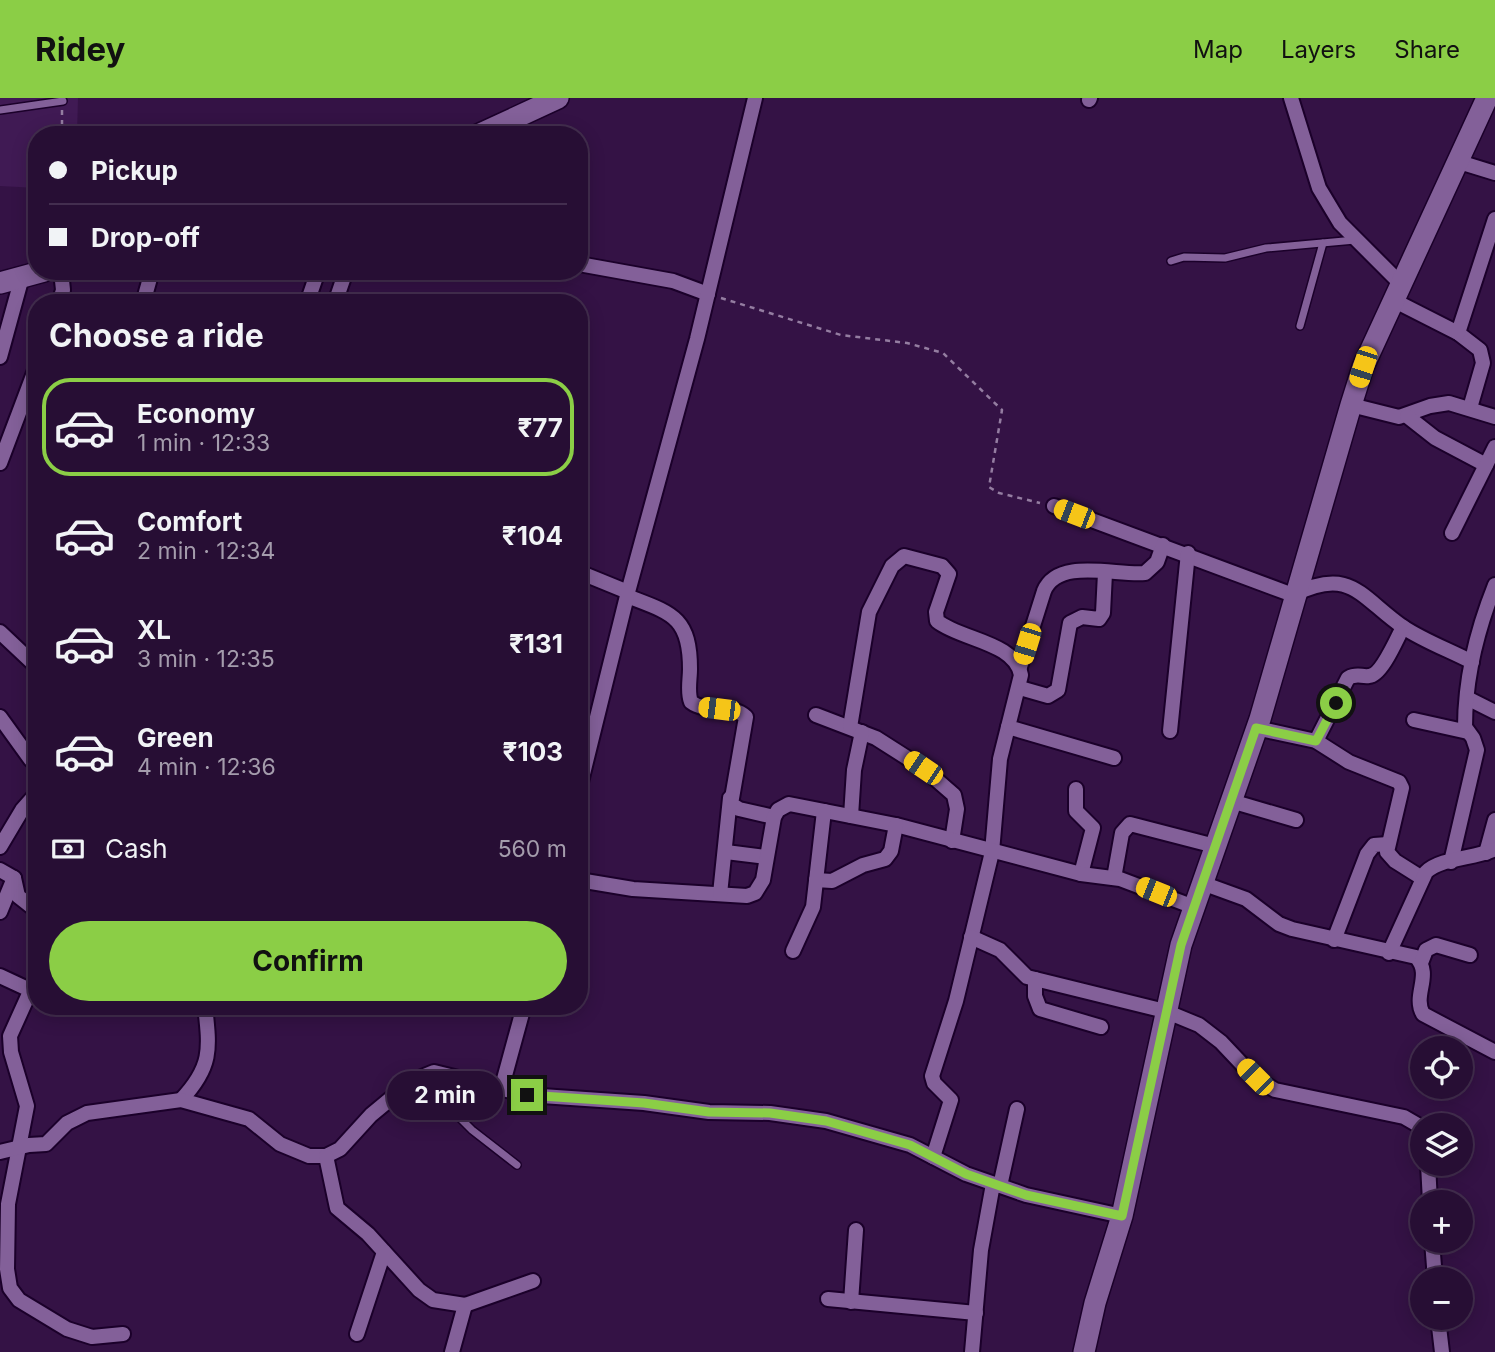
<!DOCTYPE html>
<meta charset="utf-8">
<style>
:root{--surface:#270e34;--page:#2f173c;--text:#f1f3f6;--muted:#a49cac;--line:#432e4f;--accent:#8bce46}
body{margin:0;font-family:Inter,sans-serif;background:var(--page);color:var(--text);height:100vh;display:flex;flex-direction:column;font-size:26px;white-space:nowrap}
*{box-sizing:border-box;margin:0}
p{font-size:23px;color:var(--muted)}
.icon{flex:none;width:38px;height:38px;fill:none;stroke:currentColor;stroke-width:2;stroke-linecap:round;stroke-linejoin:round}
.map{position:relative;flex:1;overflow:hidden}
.drawer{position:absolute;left:28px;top:196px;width:560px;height:721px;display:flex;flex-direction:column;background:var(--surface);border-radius:28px;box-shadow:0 4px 18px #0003,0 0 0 2px var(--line)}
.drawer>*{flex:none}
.banner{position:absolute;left:28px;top:28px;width:560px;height:154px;border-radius:28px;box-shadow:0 4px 18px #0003,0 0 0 2px var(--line);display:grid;align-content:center;height:154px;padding:0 21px;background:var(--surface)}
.controls{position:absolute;left:1410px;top:938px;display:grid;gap:14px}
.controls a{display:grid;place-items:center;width:63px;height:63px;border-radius:50%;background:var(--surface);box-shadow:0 4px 18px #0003,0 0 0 2px var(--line);font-size:35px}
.end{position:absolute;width:32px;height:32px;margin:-16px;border:9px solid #8bce46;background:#111;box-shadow:0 0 0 4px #111}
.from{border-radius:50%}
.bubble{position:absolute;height:49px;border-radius:24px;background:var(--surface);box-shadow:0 4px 18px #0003,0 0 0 2px var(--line);font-size:23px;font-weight:700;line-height:49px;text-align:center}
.car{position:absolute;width:21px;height:42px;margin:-21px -10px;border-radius:9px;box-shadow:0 0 5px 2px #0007;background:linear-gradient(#f5c518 24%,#345 0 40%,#f5c518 0 76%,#345 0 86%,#f5c518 0)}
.banner b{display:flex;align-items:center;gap:24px;height:66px;font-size:26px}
.banner b+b{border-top:2px solid var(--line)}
.banner i{width:18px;height:18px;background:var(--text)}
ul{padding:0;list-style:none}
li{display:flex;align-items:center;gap:21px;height:98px;margin:0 14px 10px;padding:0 7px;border:4px solid transparent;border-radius:28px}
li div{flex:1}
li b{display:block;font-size:26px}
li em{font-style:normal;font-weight:700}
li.active{border-color:var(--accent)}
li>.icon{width:63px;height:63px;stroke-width:1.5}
h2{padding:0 21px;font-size:32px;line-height:84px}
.pay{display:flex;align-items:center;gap:18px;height:77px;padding:0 21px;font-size:26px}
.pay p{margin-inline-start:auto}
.button{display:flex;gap:14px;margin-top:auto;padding:14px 21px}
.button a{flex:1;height:80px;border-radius:42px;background:var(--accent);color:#111;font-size:28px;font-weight:700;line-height:80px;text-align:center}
header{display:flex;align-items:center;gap:42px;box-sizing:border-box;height:98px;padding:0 35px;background:var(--accent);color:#111}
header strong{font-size:33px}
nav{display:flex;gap:38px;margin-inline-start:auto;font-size:24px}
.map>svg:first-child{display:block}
</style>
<header>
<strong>Ridey</strong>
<nav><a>Map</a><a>Layers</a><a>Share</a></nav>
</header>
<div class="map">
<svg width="1495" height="1254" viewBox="0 0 1495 1254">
<rect width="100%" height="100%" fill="#341245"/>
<polygon fill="#401a54" points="0,0 78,0 77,37 37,37 37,90 0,88"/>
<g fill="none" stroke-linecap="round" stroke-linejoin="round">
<defs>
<g id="lane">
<polyline points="0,12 63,3"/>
<polyline points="1171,163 1184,159 1225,160 1266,150 1355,142"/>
<polyline points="1300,228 1323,145"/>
<polyline points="455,980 450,1003 457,1017 472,1032 517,1067"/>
</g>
<g id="street">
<polyline points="1291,0 1319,90 1340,125 1401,186"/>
<polyline points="1089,2 1090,0"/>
<polyline points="1456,63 1495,75"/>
<polyline points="579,166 673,183 708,196"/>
<polyline points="1393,202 1458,235 1480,252 1483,265 1470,310"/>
<polyline points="59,205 63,192 61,173"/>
<polyline points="143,205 152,173"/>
<polyline points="307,205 318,173"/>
<polyline points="335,205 346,173"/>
<polyline points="1458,235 1495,121"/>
<polyline points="0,259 22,179"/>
<polyline points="1351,307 1399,319 1430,308 1449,305 1495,319"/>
<polyline points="1407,318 1435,340 1486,367"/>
<polyline points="0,365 37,267"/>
<path d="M1054,408L1293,497C1351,468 1360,499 1403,529C1424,543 1449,552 1472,564"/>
<polyline points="1452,435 1495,349"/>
<polyline points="579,474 628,494"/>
<path d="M627,498C671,515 690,518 690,571C690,582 687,594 691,604C707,616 732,605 746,619L731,706L739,711L774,719"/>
<polyline points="0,534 37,569"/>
<path d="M1020,569L1044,493C1058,459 1117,478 1145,475L1157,464L1163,447"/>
<polyline points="1020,590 1048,598 1058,592 1070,525 1082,519 1099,521 1103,515 1105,475"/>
<polyline points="1467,600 1495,614"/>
<polyline points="816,617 876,640 923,670 954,697 957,711 952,743"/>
<polyline points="0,619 31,662"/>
<polyline points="1414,622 1468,634"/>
<path d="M850,629L869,514L892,468L904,458L942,468L949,476L936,514L937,523C961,542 1015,544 1021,577L1000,661L992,754L956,903L932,978L934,985L951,1002L933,1059"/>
<polyline points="1008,629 1114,660"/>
<polyline points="1256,630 1316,643 1349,664 1399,684 1402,690 1387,754 1395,763 1422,780"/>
<polyline points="1170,633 1188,455"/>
<path d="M1316,643L1348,580C1357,575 1361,579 1369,578C1382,577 1397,540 1403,529"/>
<polyline points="1076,691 1076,713 1093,730 1081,776"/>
<polyline points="579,692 628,494 697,241 755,0"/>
<polyline points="1231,703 1296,722"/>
<polyline points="851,718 854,672 862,634"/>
<polyline points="0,749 22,712 37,695"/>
<polyline points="726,754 766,759"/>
<polyline points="1486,755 1495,722"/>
<path d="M1451,764L1477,652L1473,640L1465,629C1465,580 1477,532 1495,487"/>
<polyline points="0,772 14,780 18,798 37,813"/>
<polyline points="1114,780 1122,735 1130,726 1215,748"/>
<polyline points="579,782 633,791 747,798 755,795 763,782 774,719 778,712 789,706 896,727 1081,776 1120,781 1194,809"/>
<polyline points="816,782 832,783 863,767 885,761 891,753 896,727"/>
<path d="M1202,785L1246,801L1279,826L1292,831L1416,859C1433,877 1412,897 1423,916L1495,954"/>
<polyline points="720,796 730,700"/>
<polyline points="0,814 14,780"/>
<polyline points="971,839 1000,852 1027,879 1165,913 1199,927 1221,944 1255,980 1275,992 1404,1019 1423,1030"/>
<polyline points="1334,842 1367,756 1374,747 1388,746"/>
<polyline points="793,853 813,809 824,713"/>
<path d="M1389,855L1426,774C1442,759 1475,761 1495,751"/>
<polyline points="1421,865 1426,852 1436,847 1470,857"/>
<polyline points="0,878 30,892"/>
<polyline points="37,878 10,938 11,954 27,1008 8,1106 7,1171 10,1190 19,1202 67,1231 92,1239 123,1236"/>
<polyline points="1035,881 1035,898 1040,911 1101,929"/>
<polyline points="501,992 524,908"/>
<path d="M181,1002C212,969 210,952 205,908"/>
<polyline points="0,1054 29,1047 46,1046 67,1025 87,1015 181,1002 249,1021 280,1046 309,1058 326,1058 340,1051 371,1017 412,983 434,974 527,997 644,1005 709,1014 770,1015 826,1023 910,1047 966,1076 1026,1097 1122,1118"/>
<polyline points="326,1058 337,1110 368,1136 419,1192 433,1202 465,1207 533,1183"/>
<polyline points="1428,1066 1430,1104"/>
<polyline points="1000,1088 1017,1011"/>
<polyline points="1432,1143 1435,1181"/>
<polyline points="828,1201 976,1215"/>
<polyline points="851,1204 856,1132"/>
<polyline points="1438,1220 1442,1254"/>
<polyline points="357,1236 384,1154"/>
<polyline points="452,1254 465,1207"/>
<polyline points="972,1254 981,1152 993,1086"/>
</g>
<g id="secondary">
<polyline points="478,37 558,0"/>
<polyline points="0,185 44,173"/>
<polyline points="1084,1254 1095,1205 1122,1118 1181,847 1260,621 1351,307 1363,269 1487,0"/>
</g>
</defs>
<use href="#lane" stroke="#1b002a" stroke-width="10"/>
<use href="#street" stroke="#1b002a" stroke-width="18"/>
<use href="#secondary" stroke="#1b002a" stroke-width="24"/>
<g stroke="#947da1" stroke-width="2.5" stroke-dasharray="5 5" stroke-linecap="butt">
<polyline points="62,37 62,12"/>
<polyline points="721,200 841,237 907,245 943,255 1002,312 989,389 999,395 1040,405"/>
</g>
<use href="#lane" stroke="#836099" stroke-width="7"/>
<use href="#street" stroke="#836099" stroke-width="14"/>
<use href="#secondary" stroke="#836099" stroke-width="21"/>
</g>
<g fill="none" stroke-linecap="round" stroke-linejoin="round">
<polyline stroke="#8bce46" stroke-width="9" points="527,997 644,1005 709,1014 770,1015 826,1023 910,1047 966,1076 1026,1097 1122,1118 1181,847 1256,630 1316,643 1336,605"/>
</g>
</svg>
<div class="controls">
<a><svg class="icon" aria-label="locate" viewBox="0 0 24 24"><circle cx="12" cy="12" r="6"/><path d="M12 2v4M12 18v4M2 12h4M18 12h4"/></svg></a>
<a><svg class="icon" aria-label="layers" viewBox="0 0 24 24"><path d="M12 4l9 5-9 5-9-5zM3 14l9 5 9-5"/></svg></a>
<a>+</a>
<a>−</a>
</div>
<i class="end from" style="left:1336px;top:605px"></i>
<i class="end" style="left:527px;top:997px"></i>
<div class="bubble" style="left:387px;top:973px;width:116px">2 min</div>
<i class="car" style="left:1363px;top:269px;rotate:198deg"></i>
<i class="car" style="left:1074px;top:416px;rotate:291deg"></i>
<i class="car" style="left:1027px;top:546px;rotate:197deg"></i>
<i class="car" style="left:719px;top:611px;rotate:277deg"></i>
<i class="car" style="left:923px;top:670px;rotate:304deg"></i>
<i class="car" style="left:1156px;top:794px;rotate:292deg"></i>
<i class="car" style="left:1255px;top:979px;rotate:315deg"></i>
<div class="banner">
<b><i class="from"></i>Pickup</b>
<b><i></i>Drop-off</b>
</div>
<section class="drawer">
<h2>Choose a ride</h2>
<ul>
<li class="active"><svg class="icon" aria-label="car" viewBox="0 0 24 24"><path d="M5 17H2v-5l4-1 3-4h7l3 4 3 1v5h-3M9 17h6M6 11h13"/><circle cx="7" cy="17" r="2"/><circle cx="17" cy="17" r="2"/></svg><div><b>Economy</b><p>1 min · 12:33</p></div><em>₹77</em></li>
<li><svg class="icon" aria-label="car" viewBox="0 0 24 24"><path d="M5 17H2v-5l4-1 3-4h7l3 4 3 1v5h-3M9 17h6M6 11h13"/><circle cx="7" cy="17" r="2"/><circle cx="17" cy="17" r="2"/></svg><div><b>Comfort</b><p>2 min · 12:34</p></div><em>₹104</em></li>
<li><svg class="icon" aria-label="car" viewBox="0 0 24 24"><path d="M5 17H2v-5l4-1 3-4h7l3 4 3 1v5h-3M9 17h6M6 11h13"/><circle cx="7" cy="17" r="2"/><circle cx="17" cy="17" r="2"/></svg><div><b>XL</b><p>3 min · 12:35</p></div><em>₹131</em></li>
<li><svg class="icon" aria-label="car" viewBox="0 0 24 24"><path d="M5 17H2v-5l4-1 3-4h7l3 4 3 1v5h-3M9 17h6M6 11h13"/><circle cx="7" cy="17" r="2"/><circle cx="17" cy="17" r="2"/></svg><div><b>Green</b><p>4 min · 12:36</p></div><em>₹103</em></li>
</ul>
<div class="pay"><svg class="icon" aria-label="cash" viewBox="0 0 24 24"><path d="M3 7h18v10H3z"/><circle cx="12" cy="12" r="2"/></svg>Cash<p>560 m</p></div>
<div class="button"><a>Confirm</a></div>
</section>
</div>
